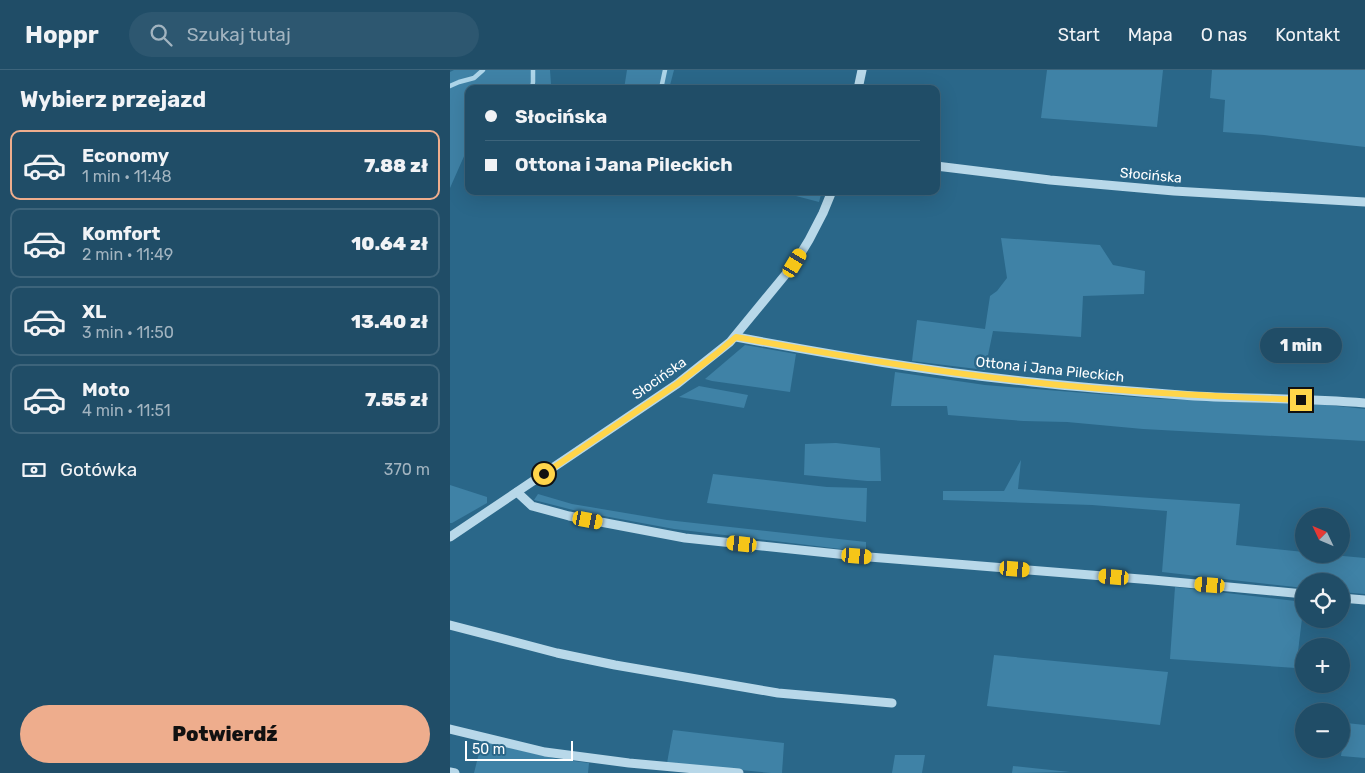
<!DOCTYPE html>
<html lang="pl">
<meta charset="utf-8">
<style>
:root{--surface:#204d67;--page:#2d5770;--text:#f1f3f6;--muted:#a2b4c0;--line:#3d647b;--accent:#eead8d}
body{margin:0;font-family:Rubik,sans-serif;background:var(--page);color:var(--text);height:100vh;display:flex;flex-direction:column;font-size:19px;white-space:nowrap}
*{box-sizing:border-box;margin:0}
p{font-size:16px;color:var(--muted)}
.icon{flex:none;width:28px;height:28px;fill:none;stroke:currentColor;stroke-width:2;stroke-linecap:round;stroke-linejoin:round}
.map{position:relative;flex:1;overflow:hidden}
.sheet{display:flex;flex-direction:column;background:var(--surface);width:450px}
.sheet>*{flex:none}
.banner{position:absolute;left:15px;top:15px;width:475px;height:110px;border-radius:10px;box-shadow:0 5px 20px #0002,0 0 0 1px var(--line);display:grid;align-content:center;height:110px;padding:0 20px;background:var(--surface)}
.needle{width:32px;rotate:314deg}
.tools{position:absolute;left:845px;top:438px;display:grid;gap:10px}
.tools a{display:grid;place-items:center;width:55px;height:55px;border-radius:50%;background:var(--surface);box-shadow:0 5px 20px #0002,0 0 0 1px var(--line);font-size:25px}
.scale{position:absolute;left:15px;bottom:12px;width:108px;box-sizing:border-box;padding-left:5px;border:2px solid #fff;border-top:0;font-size:14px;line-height:18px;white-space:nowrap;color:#fff;-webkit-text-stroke:4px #2a6789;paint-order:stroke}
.end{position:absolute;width:22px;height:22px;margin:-11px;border:6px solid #ffd54a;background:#111;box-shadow:0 0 0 2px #111}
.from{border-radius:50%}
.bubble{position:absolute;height:35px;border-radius:18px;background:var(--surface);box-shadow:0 5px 20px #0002,0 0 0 1px var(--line);font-size:16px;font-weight:800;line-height:35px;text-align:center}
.car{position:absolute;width:15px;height:30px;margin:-15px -8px;border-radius:6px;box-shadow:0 0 4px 1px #0007;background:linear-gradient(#f5c518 24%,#345 0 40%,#f5c518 0 76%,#345 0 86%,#f5c518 0)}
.banner b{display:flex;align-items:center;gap:18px;height:48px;font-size:19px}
.banner b+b{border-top:1px solid var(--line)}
.banner i{width:12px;height:12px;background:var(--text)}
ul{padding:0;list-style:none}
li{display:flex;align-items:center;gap:15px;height:70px;margin:0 10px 8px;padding:0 10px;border:2px solid var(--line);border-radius:10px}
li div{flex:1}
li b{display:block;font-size:19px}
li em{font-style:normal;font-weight:800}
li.selected{border-color:var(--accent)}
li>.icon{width:45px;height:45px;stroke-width:1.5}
h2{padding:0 20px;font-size:22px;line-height:60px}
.pay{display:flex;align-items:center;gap:12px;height:55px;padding:0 20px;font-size:19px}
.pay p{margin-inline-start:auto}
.action{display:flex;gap:10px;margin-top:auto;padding:10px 20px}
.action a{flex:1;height:58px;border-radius:30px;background:var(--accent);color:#111;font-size:20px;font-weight:800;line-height:58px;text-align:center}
header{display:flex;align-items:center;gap:30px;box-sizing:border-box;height:70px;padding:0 25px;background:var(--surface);border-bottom:1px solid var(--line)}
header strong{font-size:24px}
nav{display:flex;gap:28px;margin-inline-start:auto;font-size:18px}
.search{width:350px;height:45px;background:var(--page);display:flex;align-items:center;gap:12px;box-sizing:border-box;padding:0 18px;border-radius:28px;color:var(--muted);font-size:19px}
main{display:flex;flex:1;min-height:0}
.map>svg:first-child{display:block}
</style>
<header>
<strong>Hoppr</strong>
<div class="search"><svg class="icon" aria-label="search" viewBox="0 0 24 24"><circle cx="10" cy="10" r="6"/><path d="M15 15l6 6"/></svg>Szukaj tutaj</div>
<nav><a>Start</a><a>Mapa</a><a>O nas</a><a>Kontakt</a></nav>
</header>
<main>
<section class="sheet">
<h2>Wybierz przejazd</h2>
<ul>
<li class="selected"><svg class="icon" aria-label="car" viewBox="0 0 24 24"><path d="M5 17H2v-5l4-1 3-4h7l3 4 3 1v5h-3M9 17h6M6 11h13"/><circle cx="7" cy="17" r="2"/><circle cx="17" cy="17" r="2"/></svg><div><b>Economy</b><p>1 min · 11:48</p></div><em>7.88 zł</em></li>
<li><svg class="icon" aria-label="car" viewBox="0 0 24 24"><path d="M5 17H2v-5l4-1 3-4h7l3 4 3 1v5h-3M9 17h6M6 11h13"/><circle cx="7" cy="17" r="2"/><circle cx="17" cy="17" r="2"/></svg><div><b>Komfort</b><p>2 min · 11:49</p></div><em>10.64 zł</em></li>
<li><svg class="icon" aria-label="car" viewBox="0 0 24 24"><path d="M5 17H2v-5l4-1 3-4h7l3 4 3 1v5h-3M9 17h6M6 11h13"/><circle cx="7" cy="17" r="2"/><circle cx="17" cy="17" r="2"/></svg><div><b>XL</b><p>3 min · 11:50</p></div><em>13.40 zł</em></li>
<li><svg class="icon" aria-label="car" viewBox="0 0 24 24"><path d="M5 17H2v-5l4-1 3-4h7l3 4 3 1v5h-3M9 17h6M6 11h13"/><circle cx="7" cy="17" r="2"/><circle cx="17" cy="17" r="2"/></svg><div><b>Moto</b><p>4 min · 11:51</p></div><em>7.55 zł</em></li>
</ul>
<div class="pay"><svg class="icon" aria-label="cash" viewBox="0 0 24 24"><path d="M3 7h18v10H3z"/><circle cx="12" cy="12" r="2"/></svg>Gotówka<p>370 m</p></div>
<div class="action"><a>Potwierdź</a></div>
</section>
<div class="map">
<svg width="915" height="703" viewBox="0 0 915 703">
<rect width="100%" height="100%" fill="#2a6789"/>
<g fill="#3f82a6">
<polygon points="4,0 100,0 101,14 109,19 19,19 19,75 0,118 0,2"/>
<polygon points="177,0 224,0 219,19 174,19"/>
<polygon points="597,0 713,0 707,57 591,48"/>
<polygon points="762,0 915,0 915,77 814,65 773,62 775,30 760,28"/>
<polygon points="327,121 372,121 369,132"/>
<polygon points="551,168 650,175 663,195 695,201 694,224 633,226 631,267 543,261 535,300 462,291 467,250 535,259 540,226 547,221 557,208"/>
<polygon points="295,275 346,284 340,322 262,311 255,309"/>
<polygon points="445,302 535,315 710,329 877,335 915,339 915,371 693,359 617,352 573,351 498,345 497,336 441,336"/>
<polygon points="249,316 298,325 294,338 229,327"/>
<polygon points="386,373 430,378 431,411 417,411 354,405 355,374"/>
<polygon points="571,390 568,419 790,434 786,475 854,482 854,484 871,484 915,488 915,524 891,522 891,511 854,511 854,518 712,502 717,441 642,435 493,430 493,421 554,421"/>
<polygon points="263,404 377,417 417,418 416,452 257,433"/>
<polygon points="0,415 37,427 37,433 2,453 0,453"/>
<polygon points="88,424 122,434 217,450 416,472 416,482 224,459 127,441 84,430"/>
<polygon points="725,517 854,532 846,598 720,589"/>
<polygon points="544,585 718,602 710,655 537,636"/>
<polygon points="896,653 915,655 915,688 891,686"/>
<polygon points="223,660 334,673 332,703 321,703 217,693"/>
<polygon points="32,671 107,689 139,693 138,703 24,703"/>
<polygon points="445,685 475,685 472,703 442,703"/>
<polygon points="563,696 620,702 562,703"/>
</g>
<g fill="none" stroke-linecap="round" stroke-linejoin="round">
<g stroke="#add5e9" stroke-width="4.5">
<polyline points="0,16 9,12 24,8 33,0"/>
<polyline points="82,19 83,12 83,0"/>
<polyline points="211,19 215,0"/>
</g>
<g stroke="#b8d8e9" stroke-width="9">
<polyline points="408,19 412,0"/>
<polyline points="486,96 600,110 724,121 915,132"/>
<path d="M286,267C384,285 482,302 582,312C636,318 690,322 744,326C801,329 858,328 915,333"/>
<polyline points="67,422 82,436 119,446 235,468 407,486 703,510 854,524"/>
<polyline points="0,467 227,314 280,272 345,193 359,170 373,143 382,121"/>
<polyline points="891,528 915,530"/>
<polyline points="0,555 107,583 165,595 328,623 442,633"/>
<polyline points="0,659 95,682 179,693 289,703"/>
<polyline points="0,702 5,703"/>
</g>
</g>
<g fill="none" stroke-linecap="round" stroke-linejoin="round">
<path stroke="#ffd54a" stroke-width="6" d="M94,404L227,314L266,284L286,267C384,285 483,302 582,312C671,322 761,326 851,330"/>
</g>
<g text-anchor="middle" stroke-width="5" stroke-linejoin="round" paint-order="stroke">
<g font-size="14" fill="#fff" stroke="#2a6789">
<text transform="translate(701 105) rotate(5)" y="5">Słocińska</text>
<text transform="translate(600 299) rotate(6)" y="5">Ottona i Jana Pileckich</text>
<text transform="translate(209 308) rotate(-35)" y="5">Słocińska</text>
</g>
</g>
</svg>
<div class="tools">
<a><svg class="needle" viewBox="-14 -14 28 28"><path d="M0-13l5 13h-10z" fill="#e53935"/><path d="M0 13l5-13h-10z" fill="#a2b4c0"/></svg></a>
<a><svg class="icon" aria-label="locate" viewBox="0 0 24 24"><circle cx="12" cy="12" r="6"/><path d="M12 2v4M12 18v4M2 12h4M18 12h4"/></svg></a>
<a>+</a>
<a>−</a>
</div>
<div class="scale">50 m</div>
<i class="end from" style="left:94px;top:404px"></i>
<i class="end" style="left:851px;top:330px"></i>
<div class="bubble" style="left:810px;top:258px;width:82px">1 min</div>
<i class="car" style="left:345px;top:193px;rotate:31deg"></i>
<i class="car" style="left:138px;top:450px;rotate:101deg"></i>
<i class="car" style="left:292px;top:474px;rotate:276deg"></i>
<i class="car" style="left:407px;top:486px;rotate:95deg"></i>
<i class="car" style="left:565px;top:499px;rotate:95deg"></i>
<i class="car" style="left:664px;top:507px;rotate:275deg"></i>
<i class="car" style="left:760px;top:515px;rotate:275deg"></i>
<div class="banner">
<b><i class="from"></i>Słocińska</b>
<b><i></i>Ottona i Jana Pileckich</b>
</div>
</div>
</main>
